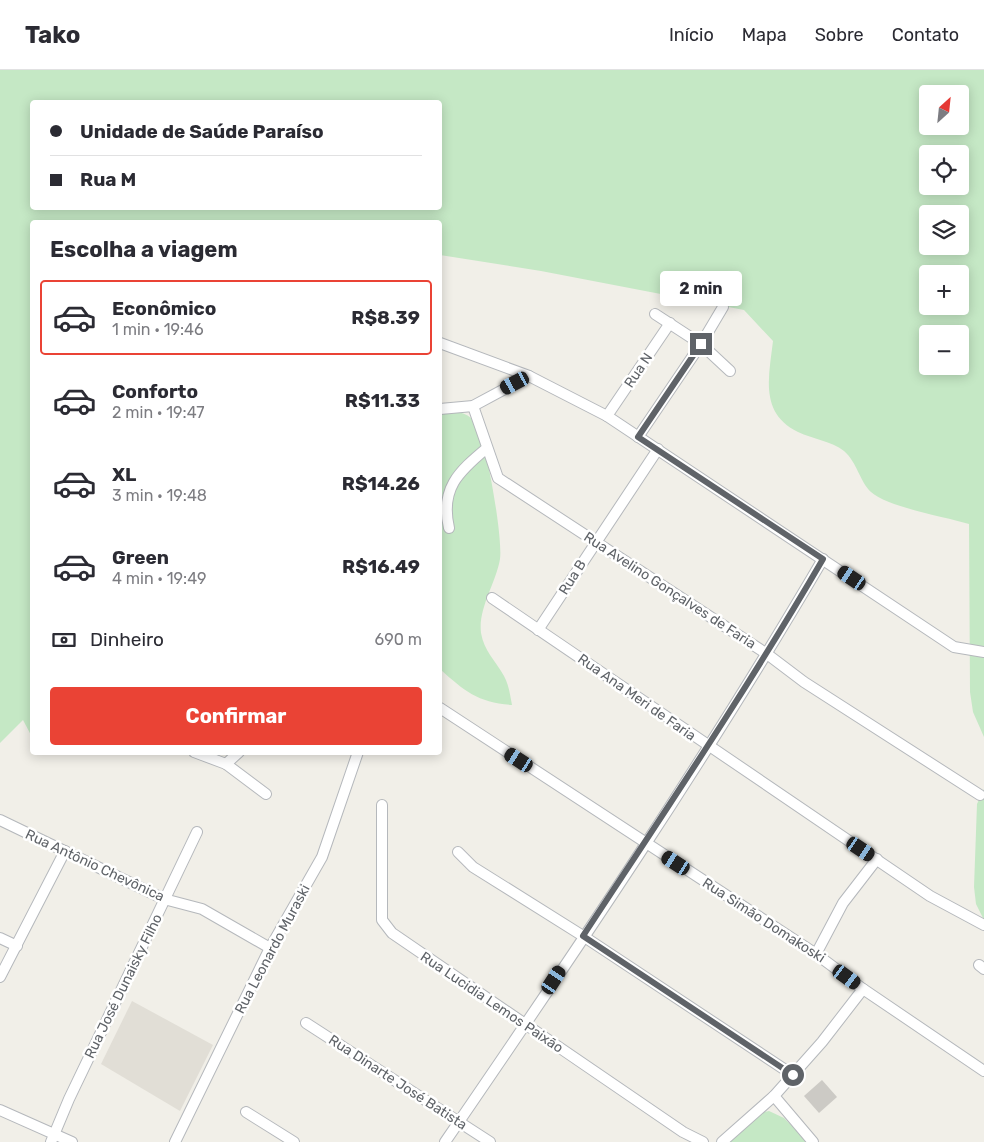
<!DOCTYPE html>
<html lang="pt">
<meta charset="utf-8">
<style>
:root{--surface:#fff;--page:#f7f7f7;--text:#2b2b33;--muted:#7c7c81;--line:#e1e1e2;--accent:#ea4335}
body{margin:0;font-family:Rubik,sans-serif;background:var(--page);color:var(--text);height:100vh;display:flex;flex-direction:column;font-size:19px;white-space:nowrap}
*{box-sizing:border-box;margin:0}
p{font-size:16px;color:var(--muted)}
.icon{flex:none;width:28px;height:28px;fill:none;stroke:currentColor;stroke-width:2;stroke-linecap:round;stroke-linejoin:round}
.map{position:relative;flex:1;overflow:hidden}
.sheet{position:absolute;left:30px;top:150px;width:412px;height:535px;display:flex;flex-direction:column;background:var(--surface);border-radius:5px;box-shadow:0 2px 12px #0003}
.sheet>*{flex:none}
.hud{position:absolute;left:30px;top:30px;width:412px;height:110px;border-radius:5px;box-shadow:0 2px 12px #0003;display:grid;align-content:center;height:110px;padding:0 20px;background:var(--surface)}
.needle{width:32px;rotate:27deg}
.buttons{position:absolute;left:919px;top:15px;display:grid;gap:10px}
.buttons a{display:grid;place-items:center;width:50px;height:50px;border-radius:5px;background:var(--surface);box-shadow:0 2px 12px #0003;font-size:25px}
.end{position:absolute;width:22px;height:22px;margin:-11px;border:6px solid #5f6368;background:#fff;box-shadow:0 0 0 2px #fff}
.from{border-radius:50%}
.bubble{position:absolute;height:35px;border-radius:5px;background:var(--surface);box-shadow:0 2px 12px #0003;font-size:16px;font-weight:700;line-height:35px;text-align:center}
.car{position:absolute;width:15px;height:30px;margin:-15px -8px;border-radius:6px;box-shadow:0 0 4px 1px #0007;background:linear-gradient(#222 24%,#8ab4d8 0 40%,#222 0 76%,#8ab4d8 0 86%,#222 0)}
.hud b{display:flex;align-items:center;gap:18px;height:48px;font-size:19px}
.hud b+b{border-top:1px solid var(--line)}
.hud i{width:12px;height:12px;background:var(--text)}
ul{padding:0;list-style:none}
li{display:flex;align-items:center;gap:15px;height:75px;margin:0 10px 8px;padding:0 10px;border:2px solid transparent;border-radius:5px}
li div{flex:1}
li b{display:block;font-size:19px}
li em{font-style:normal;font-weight:700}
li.current{border-color:var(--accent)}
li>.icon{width:45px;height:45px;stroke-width:1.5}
h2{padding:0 20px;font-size:22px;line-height:60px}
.pay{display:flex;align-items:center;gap:12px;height:55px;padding:0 20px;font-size:19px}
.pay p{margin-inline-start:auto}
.cta{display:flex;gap:10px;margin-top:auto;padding:10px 20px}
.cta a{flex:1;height:58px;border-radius:5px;background:var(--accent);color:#fff;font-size:20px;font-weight:700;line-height:58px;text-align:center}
header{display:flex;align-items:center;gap:30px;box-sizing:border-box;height:70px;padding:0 25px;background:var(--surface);border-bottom:1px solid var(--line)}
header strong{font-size:24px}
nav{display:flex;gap:28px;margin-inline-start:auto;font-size:18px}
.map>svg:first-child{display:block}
</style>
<header>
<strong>Tako</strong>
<nav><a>Início</a><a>Mapa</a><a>Sobre</a><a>Contato</a></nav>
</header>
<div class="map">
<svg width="984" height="1072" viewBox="0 0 984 1072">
<rect width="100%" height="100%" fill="#f1efe8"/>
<polygon fill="#e1ded6" points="132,931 213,975 180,1041 101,994"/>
<g fill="#c5e8c5" fill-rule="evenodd">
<path d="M0,0H984V667L973,642L970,622L969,454C946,447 887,437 871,422C860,412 857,392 844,381C831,371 813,369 798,362C759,343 769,306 773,271L744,240L541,201L440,185V152H32V667L23,650L0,673ZM928,24H960V56H928ZM32,32H440V138H32ZM928,84H960V116H928ZM928,144H960V176H928ZM928,204H960V236H928ZM928,264H960V296H928Z"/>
<path d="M440,338C451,341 467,341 475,352C486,368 503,468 500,489C496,513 478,538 481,563C484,581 495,590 504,606C509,615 510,625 512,635C479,633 464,621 440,599Z"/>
<polygon points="984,719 984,850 976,834 974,817 977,734"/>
<polygon points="769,1041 784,1048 808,1072 725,1072 751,1045"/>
</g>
<polygon fill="#cccac5" points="822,1010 837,1027 819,1043 804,1026"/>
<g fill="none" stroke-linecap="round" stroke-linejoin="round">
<defs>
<g id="minor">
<polyline points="655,244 701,274 730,301"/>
<polyline points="440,273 529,306 607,346 954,577 984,582"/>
<polyline points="473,336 498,408 767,584 804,612 980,725"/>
<polyline points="440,339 473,336 529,306"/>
<polyline points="607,346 670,253"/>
<polyline points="638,367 701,274 723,237"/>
<path d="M449,458C440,419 458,402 487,378"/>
<polyline points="492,528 930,826 984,855"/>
<polyline points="538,560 658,379"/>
<polyline points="440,638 816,884 863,919 984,1001"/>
<polyline points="194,682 226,694 266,724"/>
<polyline points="226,694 239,682"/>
<polyline points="382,735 382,850 392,863 683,1062 703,1072"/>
<polyline points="0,750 164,829 202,839 270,878"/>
<polyline points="458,782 473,797 583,866 793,1005"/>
<polyline points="0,868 17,876"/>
<polyline points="816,884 843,833 877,789"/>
<polyline points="979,895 984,899"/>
<polyline points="0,907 65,781"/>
<polyline points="306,953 490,1072"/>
<polyline points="774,1026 813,1072"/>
<polyline points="0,1040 72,1072"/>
<polyline points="246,1042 294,1072"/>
<polyline points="51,1072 69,1029 197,762"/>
<polyline points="175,1072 270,878 322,787 358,682"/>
<path d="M445,1072C576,881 706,689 823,489"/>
<polyline points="722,1072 774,1026 822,972 863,919"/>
</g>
</defs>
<use href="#minor" stroke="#b5b8bc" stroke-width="12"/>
<use href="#minor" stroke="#fff" stroke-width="10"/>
</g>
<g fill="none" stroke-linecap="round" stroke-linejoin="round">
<path stroke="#5f6368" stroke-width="6" d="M701,274L638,367L823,489C748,618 665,741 583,866L793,1005"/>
</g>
<g text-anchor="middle" stroke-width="5" stroke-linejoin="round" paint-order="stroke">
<g font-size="14" fill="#5f6368" stroke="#fff">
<text transform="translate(638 300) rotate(-56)" y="5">Rua N</text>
<text transform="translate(572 507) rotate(-58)" y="5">Rua B</text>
<text transform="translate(670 520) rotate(33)" y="5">Rua Avelino Gonçalves de Faria</text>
<text transform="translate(637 627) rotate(35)" y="5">Rua Ana Meri de Faria</text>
<text transform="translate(95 795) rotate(25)" y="5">Rua Antônio Chevônica</text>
<text transform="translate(764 850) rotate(33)" y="5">Rua Simão Domakoski</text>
<text transform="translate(272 879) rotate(-62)" y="5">Rua Leonardo Muraski</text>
<text transform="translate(123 916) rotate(-64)" y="5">Rua José Dunaisky Filho</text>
<text transform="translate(492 932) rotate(34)" y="5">Rua Lucidia Lemos Paixão</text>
<text transform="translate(398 1012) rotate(33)" y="5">Rua Dinarte José Batista</text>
</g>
</g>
</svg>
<div class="buttons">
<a><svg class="needle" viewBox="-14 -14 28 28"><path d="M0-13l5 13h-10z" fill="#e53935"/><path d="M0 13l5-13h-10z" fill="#7c7c81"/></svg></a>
<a><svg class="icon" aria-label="locate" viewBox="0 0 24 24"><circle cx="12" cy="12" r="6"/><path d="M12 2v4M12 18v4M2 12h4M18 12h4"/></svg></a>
<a><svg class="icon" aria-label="layers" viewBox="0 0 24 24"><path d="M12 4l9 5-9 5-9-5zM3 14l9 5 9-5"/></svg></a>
<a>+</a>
<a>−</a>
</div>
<i class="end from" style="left:793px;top:1005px"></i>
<i class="end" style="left:701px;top:274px"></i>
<div class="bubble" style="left:660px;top:201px;width:82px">2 min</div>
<i class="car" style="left:515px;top:313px;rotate:242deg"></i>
<i class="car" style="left:852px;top:508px;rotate:304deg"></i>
<i class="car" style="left:519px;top:690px;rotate:303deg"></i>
<i class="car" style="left:861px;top:779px;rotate:124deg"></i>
<i class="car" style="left:676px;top:793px;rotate:303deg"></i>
<i class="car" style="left:847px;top:907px;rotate:126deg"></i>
<i class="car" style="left:554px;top:910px;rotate:33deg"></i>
<div class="hud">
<b><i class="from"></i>Unidade de Saúde Paraíso</b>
<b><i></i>Rua M</b>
</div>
<section class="sheet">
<h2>Escolha a viagem</h2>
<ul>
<li class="current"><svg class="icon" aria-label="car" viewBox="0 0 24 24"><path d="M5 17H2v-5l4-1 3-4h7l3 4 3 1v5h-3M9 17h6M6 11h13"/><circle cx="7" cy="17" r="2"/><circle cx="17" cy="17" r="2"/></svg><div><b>Econômico</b><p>1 min · 19:46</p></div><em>R$8.39</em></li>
<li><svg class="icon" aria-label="car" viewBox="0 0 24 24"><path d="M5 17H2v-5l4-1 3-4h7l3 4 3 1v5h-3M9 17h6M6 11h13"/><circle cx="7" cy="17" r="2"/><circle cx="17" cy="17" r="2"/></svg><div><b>Conforto</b><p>2 min · 19:47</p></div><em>R$11.33</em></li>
<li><svg class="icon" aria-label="car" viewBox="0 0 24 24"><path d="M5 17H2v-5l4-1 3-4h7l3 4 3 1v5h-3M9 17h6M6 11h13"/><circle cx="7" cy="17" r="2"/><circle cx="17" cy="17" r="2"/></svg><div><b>XL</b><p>3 min · 19:48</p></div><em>R$14.26</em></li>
<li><svg class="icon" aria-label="car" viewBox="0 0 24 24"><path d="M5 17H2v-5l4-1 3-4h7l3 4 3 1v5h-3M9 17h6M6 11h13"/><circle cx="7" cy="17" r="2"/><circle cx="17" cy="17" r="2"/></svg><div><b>Green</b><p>4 min · 19:49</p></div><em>R$16.49</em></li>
</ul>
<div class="pay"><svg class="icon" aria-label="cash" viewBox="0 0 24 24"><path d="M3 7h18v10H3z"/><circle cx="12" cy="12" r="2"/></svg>Dinheiro<p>690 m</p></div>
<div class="cta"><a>Confirmar</a></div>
</section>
</div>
